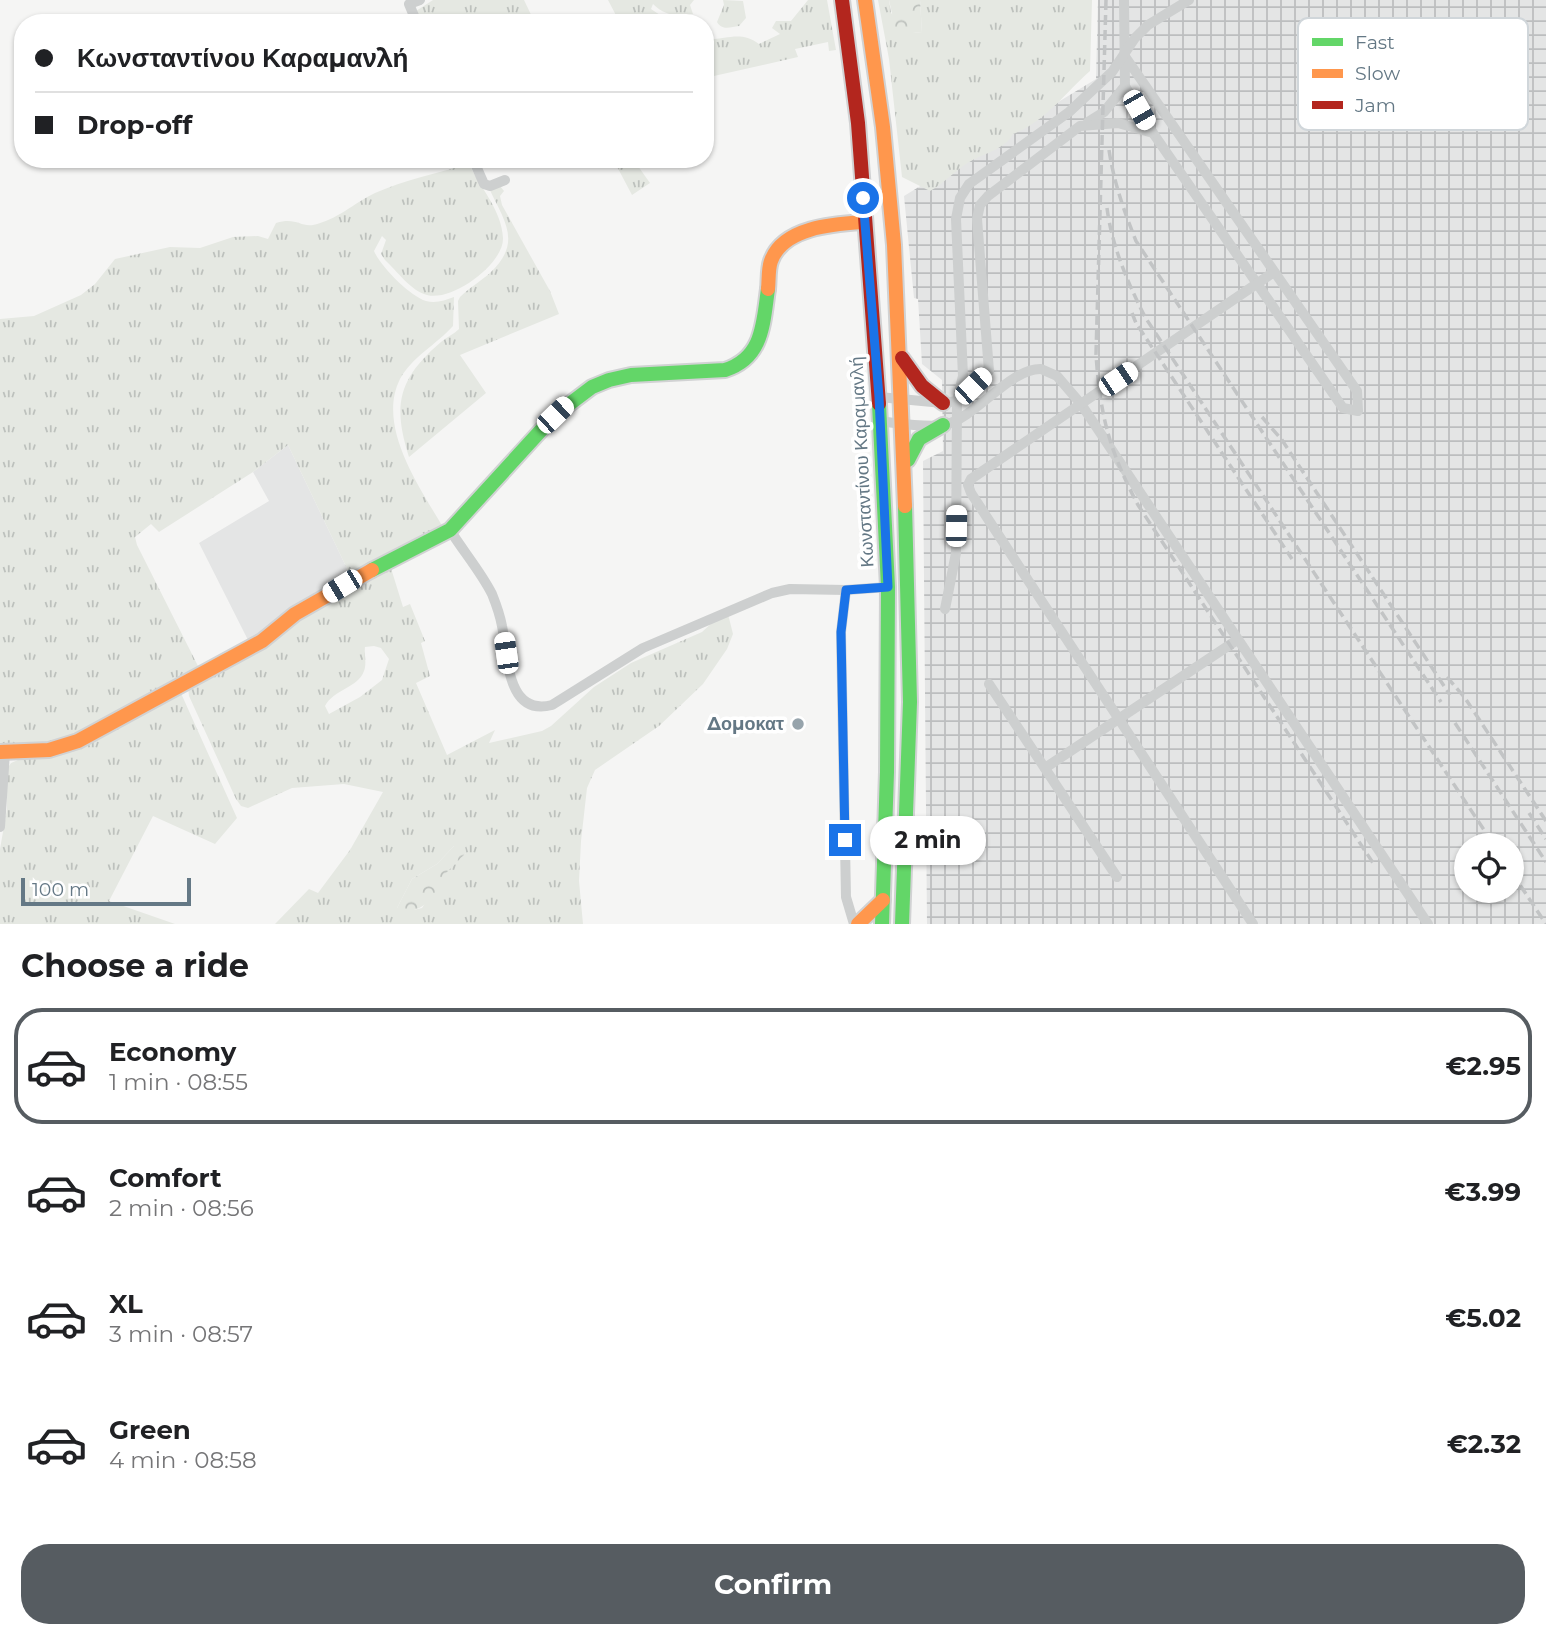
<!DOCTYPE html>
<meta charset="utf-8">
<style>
:root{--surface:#fff;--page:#f2f2f2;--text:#202124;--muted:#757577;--line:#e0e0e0;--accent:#565c61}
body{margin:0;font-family:Montserrat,sans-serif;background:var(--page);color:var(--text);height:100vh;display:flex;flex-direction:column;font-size:26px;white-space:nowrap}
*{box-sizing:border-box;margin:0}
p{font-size:23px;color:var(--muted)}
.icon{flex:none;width:38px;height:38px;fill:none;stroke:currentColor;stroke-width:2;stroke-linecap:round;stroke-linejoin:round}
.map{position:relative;height:924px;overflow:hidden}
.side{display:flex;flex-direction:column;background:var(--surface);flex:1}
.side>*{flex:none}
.hud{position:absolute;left:14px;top:14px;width:700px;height:154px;border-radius:28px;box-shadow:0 2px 5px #0004;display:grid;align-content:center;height:154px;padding:0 21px;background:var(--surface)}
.tools{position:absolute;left:1454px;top:833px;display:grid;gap:14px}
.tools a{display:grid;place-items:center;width:70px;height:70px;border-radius:50%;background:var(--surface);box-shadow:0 2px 5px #0004;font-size:35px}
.scale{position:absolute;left:21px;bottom:18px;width:170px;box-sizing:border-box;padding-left:7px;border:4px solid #647885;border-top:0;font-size:19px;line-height:24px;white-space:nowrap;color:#647885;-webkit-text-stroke:5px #fff;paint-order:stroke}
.end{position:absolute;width:32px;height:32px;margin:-16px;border:9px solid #1a73e8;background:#fff;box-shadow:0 0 0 4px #fff}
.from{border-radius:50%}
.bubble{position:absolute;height:49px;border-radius:24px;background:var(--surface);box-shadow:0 2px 5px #0004;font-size:23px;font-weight:700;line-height:49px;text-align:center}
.car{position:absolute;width:21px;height:42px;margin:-21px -10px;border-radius:9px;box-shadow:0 0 5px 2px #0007;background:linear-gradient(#fff 24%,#345 0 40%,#fff 0 76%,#345 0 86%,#fff 0)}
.hud b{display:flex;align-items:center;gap:24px;height:66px;font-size:26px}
.hud b+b{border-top:2px solid var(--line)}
.hud i{width:18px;height:18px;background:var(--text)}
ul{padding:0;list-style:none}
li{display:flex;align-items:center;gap:21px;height:116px;margin:0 14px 10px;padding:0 7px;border:4px solid transparent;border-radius:28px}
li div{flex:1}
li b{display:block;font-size:26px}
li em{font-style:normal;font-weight:700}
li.active{border-color:var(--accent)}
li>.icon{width:63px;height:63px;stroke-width:1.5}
h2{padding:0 21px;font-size:32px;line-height:84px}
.primary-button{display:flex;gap:14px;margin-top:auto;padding:14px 21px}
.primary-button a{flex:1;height:80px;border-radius:28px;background:var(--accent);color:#fff;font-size:28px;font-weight:700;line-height:80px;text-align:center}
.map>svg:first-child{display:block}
</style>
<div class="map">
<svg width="1546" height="924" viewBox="0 0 1546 924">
<defs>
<pattern id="industrial-grid" width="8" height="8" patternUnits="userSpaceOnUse" patternTransform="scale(1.75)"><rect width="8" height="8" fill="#e4e5e5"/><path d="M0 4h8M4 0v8" fill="none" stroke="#bcbebf"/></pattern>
<pattern id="grass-tufts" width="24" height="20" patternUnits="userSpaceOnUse" patternTransform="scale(1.75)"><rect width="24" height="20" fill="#e5e8e2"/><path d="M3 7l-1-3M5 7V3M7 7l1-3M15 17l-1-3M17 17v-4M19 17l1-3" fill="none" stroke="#bdc1bd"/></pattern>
<pattern id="forest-crowns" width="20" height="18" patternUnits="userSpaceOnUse" patternTransform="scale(1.75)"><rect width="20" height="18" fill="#e5e8e2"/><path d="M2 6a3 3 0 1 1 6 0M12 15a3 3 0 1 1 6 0" fill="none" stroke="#bdc1bd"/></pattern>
</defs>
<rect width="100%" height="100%" fill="#f5f5f4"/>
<polygon fill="#e4e5e5" points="288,445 351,577 278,618 278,623 249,642 199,543 269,501 253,472"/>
<path fill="url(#industrial-grid)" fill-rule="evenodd" d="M1098,0H1546V924H927L923,461L943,451L942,380L922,364L918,299L914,298L904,196L1096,79ZM1466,845H1512V891H1466Z"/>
<g fill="url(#grass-tufts)" fill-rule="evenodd">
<polygon points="433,0 524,0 535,23 420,23 416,11"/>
<path d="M608,0H694L690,5L693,14C678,18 664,15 653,4L651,9L660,15L663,23H620Z"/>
<path d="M723,0L743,1L746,18L739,26C731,27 722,31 717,22L724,5Z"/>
<path d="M808,0H827L836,50L829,51L828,42L795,49L798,57L705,78L707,39C727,40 740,30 759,44L780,34L772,28L776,21H791Z"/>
<path d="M878,0H889L891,13L913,32L922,33L920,0H1092L1090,71C1065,93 1045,122 1013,134C1005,149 985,153 971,161C956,169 945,183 930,191L902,177L889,59Z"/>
<polygon points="613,159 633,159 650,183 632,195"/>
<path d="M469,164C480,187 502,211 503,238C504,264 452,302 427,295C411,291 397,271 385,260L381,254L386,240L382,236L374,251C381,267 410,296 426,301C436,304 445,300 454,297L453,326C437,344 412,357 400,379C376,427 421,489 444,529L351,577L288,445L253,472L159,532L151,524L135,537L137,545L200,670L58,745L0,748V319L34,316L81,295L95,284L115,259L170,247L200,248L233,237L258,236L268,239L276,223C296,217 300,227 313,225C337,220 354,203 375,193C404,180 438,173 469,164Z"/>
<path d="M500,186L504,191L500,196L502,205L550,291L559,314L460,355L486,393L409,457C392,404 399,378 441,342C447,337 454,334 459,329L458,301L460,297C469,288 481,281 490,273C523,242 504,221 489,188Z"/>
<path d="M390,565L403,607L410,604L425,641L421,643L430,676L416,683L447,755L495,730L489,743L542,731L551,726L594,687L631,663L702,632L715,620L728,614L733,634L727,649L703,684L659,726L595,770L587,788L581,841L579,881L583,924H275L309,889L318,893L350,850L383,792L344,784L292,788L248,808L241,806L236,799L189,696L188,687L274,640L289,626L309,610ZM374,646L381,648L389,659L382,680L360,697L329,714L325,706C334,689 358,688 364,671C367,663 364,655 365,647ZM454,846L466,853L444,874L422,908L413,910L397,908L412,879L437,864Z"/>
<polygon points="180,691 237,818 215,844 153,816 109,901 175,924 0,924 0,849 7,809 7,769 11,763"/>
</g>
<g fill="url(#forest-crowns)">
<polygon points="889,0 920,0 922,33 913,32 906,48 898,40"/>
<path d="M461,844L465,845L466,853L445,874C443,889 428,906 414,910L411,917L404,918L399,913L397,908L412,879L437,864L454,846Z"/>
</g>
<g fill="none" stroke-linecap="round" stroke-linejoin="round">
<defs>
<g id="fast">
<polyline points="879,404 888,587 887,772 882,924"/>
<polyline points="908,460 919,439 943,425"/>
<path d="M372,570L450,530L555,415L592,387L609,380L631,375L725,370C763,358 763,324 768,289"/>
<polyline points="902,924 910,702 905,506"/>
</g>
<g id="slow">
<polyline points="865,0 883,127 894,245 905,506"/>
<path d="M768,289C769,280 768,269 771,261C783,227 834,224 864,222"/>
<polyline points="0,752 49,750 78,741 262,641 295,614 372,570"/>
<polyline points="858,924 883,900"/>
</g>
<g id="jam">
<polyline points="842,0 858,123 879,404"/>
<polyline points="902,358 922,386 943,403"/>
</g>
</defs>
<use href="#fast" stroke="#d1d2d3" stroke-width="18"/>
<use href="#slow" stroke="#d1d2d3" stroke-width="18"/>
<use href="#jam" stroke="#d1d2d3" stroke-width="18"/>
<g stroke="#cdcfcf" stroke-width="10">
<polyline points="1124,0 1125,86 1153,133 1343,408 1358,411 1357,391 1124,55"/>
<polyline points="417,23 409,4 420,0"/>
<polyline points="1088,122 1104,112 1125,86"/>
<polyline points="473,159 484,184 490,186 505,180"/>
<polyline points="879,397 943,403 957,401 989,371 977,219 980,205 988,196 1080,126 1118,123 1153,133"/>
<path d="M879,421C897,423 926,428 944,425C976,418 1010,368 1041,369L1057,376L1081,404L1428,924"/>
<path d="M450,530C463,551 481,572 492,594C496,604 500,615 502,626C508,655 506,717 552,705L643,648L772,593L790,589L846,590L888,587"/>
<polyline points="846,590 841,632 846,897 854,924"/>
<polyline points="945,609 956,553 957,401 963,376 956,219 960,198 969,184 1069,112 1112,72 1135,38 1148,25 1189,0"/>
<polyline points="989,684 1117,877"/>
<polyline points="1045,768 1237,640"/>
<polyline points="0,827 5,752"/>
<polyline points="1253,924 971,493 968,485 971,479 1274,272"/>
</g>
<use href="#fast" stroke="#63d668" stroke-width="14"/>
<use href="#slow" stroke="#ff974d" stroke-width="14"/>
<use href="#jam" stroke="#b3261e" stroke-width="14"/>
<g stroke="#c2c4c5" stroke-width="3.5" stroke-dasharray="10 5" stroke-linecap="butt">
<path d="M1106,0L1096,354C1100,415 1109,450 1138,505L1375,866"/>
<path d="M1109,150C1114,183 1124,211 1136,241L1441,702"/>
<path d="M1107,208C1112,247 1128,283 1145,317L1494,845"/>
<polyline points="1132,313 1136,323 1292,559"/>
<polyline points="1262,417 1282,440 1450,695"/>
<polyline points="1447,677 1465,698 1546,821"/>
<polyline points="1455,723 1546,862"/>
<polyline points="1529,813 1546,839"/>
<polyline points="1512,873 1546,924"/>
</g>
</g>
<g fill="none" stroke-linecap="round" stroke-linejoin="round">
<polyline stroke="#1a73e8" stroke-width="9" points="845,840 841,632 846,590 888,587 879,397 863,198"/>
</g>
<circle fill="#97a4ac" stroke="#fff" stroke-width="2.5" cx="798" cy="724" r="7"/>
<g text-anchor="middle" stroke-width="7" stroke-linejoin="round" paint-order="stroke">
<g font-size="18" fill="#647885" stroke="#fff">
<text transform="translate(862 462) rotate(-93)" y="6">Κωνσταντίνου Καραμανλή</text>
</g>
<g font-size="18" font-weight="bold" fill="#647885" stroke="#fff" text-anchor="end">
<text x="784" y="730">Δομοκατ</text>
</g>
</g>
<rect x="1298" y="18" width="230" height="112" rx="10" fill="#fff" stroke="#d0d6da" stroke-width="2"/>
<rect x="1312" y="38" width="31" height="8" fill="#63d668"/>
<rect x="1312" y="69" width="31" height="9" fill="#ff974d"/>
<rect x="1312" y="101" width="31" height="8" fill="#b3261e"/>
<g font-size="19" fill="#647885">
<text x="1355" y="49">Fast</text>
<text x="1355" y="80">Slow</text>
<text x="1355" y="112">Jam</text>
</g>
</svg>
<div class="tools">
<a><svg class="icon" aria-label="locate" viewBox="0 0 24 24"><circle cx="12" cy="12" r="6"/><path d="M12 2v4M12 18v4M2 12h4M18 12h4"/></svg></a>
</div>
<div class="scale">100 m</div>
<i class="end from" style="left:863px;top:198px"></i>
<i class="end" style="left:845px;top:840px"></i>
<div class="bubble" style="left:870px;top:816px;width:116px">2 min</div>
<i class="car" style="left:1139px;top:110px;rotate:150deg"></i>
<i class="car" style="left:1118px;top:379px;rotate:56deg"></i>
<i class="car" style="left:973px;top:386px;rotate:46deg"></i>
<i class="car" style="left:555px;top:415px;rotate:46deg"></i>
<i class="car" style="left:956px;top:526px;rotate:1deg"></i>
<i class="car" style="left:342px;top:586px;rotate:239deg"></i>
<i class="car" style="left:506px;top:653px;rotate:352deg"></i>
<div class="hud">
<b><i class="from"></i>Κωνσταντίνου Καραμανλή</b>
<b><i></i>Drop-off</b>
</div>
</div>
<section class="side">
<h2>Choose a ride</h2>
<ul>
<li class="active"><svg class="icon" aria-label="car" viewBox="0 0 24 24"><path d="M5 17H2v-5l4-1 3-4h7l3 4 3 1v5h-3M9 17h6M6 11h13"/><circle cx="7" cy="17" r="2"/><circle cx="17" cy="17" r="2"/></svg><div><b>Economy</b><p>1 min · 08:55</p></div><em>€2.95</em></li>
<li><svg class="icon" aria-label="car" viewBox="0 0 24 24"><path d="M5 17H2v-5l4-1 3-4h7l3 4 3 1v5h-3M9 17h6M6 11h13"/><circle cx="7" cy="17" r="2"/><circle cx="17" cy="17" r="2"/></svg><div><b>Comfort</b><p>2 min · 08:56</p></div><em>€3.99</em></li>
<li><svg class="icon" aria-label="car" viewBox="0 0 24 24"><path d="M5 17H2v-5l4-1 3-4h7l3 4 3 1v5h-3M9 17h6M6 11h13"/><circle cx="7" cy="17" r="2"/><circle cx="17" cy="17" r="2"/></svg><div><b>XL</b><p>3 min · 08:57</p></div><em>€5.02</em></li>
<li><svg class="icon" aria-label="car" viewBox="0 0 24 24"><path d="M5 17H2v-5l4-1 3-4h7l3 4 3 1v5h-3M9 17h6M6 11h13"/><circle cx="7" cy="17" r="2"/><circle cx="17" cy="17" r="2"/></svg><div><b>Green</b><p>4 min · 08:58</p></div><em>€2.32</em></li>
</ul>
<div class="primary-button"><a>Confirm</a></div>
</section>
